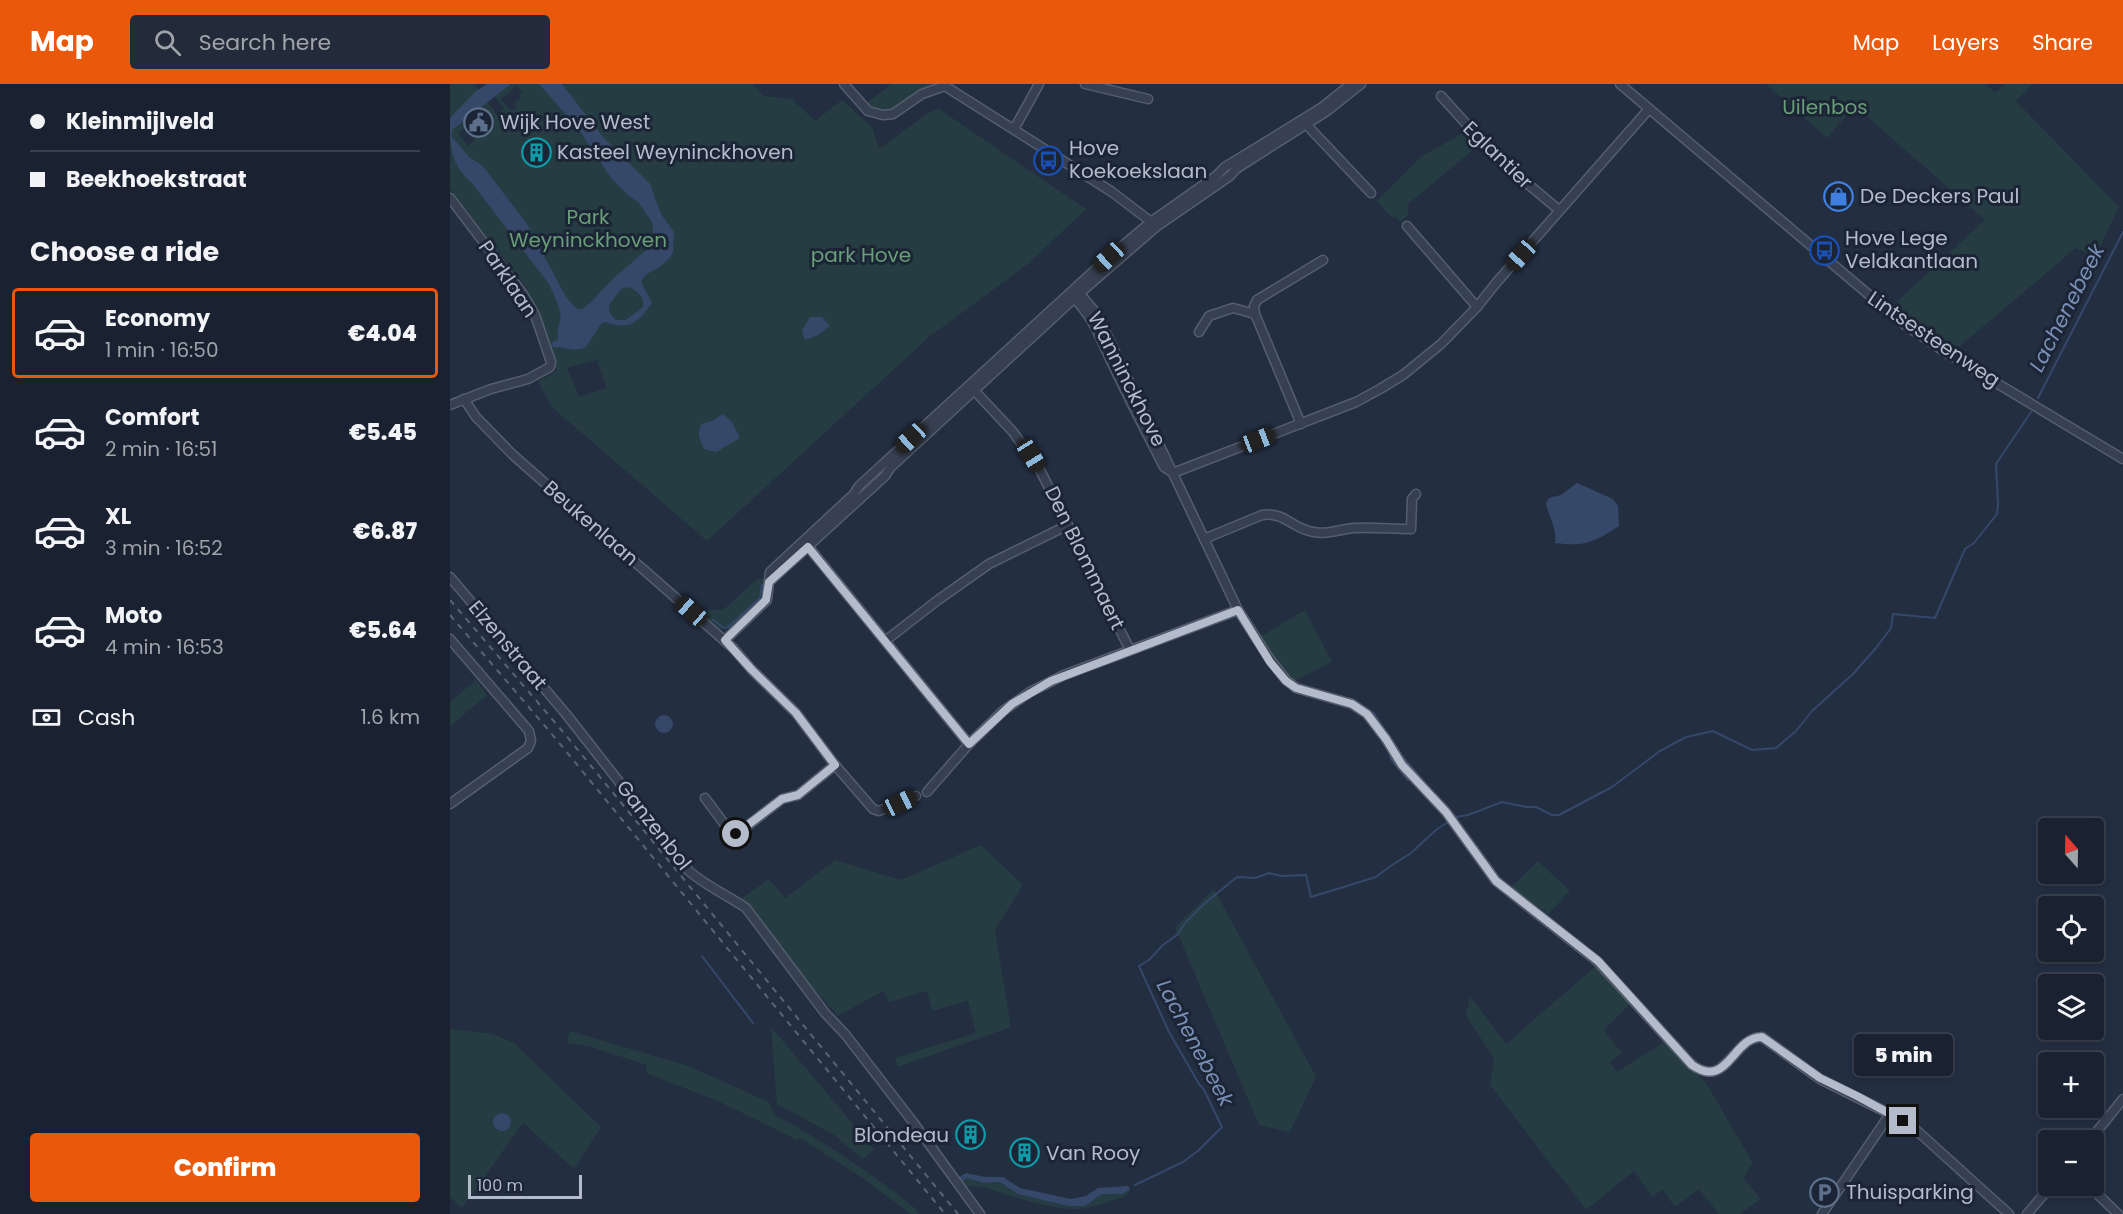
<!DOCTYPE html>
<meta charset="utf-8">
<style>
:root{--surface:#1a2231;--page:#232a39;--text:#f1f3f6;--muted:#9fa4ab;--line:#383f4d;--accent:#ea580c}
body{margin:0;font-family:Poppins,sans-serif;background:var(--page);color:var(--text);height:100vh;display:flex;flex-direction:column;font-size:22px;white-space:nowrap}
*{box-sizing:border-box;margin:0}
p{font-size:20px;color:var(--muted)}
.icon{flex:none;width:33px;height:33px;fill:none;stroke:currentColor;stroke-width:2;stroke-linecap:round;stroke-linejoin:round}
.map{position:relative;flex:1;overflow:hidden}
.side{display:flex;flex-direction:column;background:var(--surface);width:450px}
.side>*{flex:none}
.top-card{display:grid;align-content:center;height:132px;padding:0 30px;background:var(--surface)}
.needle{width:39px;rotate:340deg}
.buttons{position:absolute;left:1588px;top:734px;display:grid;gap:12px}
.buttons a{display:grid;place-items:center;width:66px;height:66px;border-radius:6px;background:var(--surface);box-shadow:0 3px 9px #0003,0 0 0 2px var(--line);font-size:30px}
.scale{position:absolute;left:18px;bottom:15px;width:114px;box-sizing:border-box;padding-left:6px;border:3px solid #b4bbcb;border-top:0;font-size:16px;line-height:21px;white-space:nowrap;color:#b4bbcb;-webkit-text-stroke:4px #1c2536;paint-order:stroke}
.end{position:absolute;width:27px;height:27px;margin:-14px;border:8px solid #b4bbcb;background:#111;box-shadow:0 0 0 3px #111}
.from{border-radius:50%}
.bubble{position:absolute;height:42px;border-radius:6px;background:var(--surface);box-shadow:0 3px 9px #0003,0 0 0 2px var(--line);font-size:20px;font-weight:800;line-height:42px;text-align:center}
.car{position:absolute;width:18px;height:36px;margin:-18px -9px;border-radius:8px;box-shadow:0 0 4px 2px #0007;background:linear-gradient(#222 24%,#8ab4d8 0 40%,#222 0 76%,#8ab4d8 0 86%,#222 0)}
.top-card b{display:flex;align-items:center;gap:21px;height:57px;font-size:22px}
.top-card b+b{border-top:2px solid var(--line)}
.top-card i{width:15px;height:15px;background:var(--text)}
ul{padding:0;list-style:none}
li{display:flex;align-items:center;gap:18px;height:90px;margin:0 12px 9px;padding:0 18px;border:3px solid transparent;border-radius:6px}
li div{flex:1}
li b{display:block;font-size:22px}
li em{font-style:normal;font-weight:800}
li.on{border-color:var(--accent)}
li>.icon{width:54px;height:54px;stroke-width:1.5}
h2{padding:0 30px;font-size:27px;line-height:72px}
.pay{display:flex;align-items:center;gap:15px;height:66px;padding:0 30px;font-size:22px}
.pay p{margin-inline-start:auto}
.action{display:flex;gap:12px;margin-top:auto;padding:12px 30px}
.action a{flex:1;height:69px;border-radius:6px;background:var(--accent);color:#fff;font-size:24px;font-weight:800;line-height:69px;text-align:center}
header{display:flex;align-items:center;gap:36px;box-sizing:border-box;height:84px;padding:0 30px;background:var(--accent);color:#fff}
header strong{font-size:28px}
nav{display:flex;gap:33px;margin-inline-start:auto;font-size:21px}
.search{width:420px;height:54px;background:var(--page);display:flex;align-items:center;gap:15px;box-sizing:border-box;padding:0 21px;border-radius:6px;color:var(--muted);font-size:22px}
main{display:flex;flex:1;min-height:0}
.map>svg:first-child{display:block}
</style>
<header>
<strong>Map</strong>
<div class="search"><svg class="icon" aria-label="search" viewBox="0 0 24 24"><circle cx="10" cy="10" r="6"/><path d="M15 15l6 6"/></svg>Search here</div>
<nav><a>Map</a><a>Layers</a><a>Share</a></nav>
</header>
<main>
<section class="side">
<div class="top-card">
<b><i class="from"></i>Kleinmijlveld</b>
<b><i></i>Beekhoekstraat</b>
</div>
<h2>Choose a ride</h2>
<ul>
<li class="on"><svg class="icon" aria-label="car" viewBox="0 0 24 24"><path d="M5 17H2v-5l4-1 3-4h7l3 4 3 1v5h-3M9 17h6M6 11h13"/><circle cx="7" cy="17" r="2"/><circle cx="17" cy="17" r="2"/></svg><div><b>Economy</b><p>1 min · 16:50</p></div><em>€4.04</em></li>
<li><svg class="icon" aria-label="car" viewBox="0 0 24 24"><path d="M5 17H2v-5l4-1 3-4h7l3 4 3 1v5h-3M9 17h6M6 11h13"/><circle cx="7" cy="17" r="2"/><circle cx="17" cy="17" r="2"/></svg><div><b>Comfort</b><p>2 min · 16:51</p></div><em>€5.45</em></li>
<li><svg class="icon" aria-label="car" viewBox="0 0 24 24"><path d="M5 17H2v-5l4-1 3-4h7l3 4 3 1v5h-3M9 17h6M6 11h13"/><circle cx="7" cy="17" r="2"/><circle cx="17" cy="17" r="2"/></svg><div><b>XL</b><p>3 min · 16:52</p></div><em>€6.87</em></li>
<li><svg class="icon" aria-label="car" viewBox="0 0 24 24"><path d="M5 17H2v-5l4-1 3-4h7l3 4 3 1v5h-3M9 17h6M6 11h13"/><circle cx="7" cy="17" r="2"/><circle cx="17" cy="17" r="2"/></svg><div><b>Moto</b><p>4 min · 16:53</p></div><em>€5.64</em></li>
</ul>
<div class="pay"><svg class="icon" aria-label="cash" viewBox="0 0 24 24"><path d="M3 7h18v10H3z"/><circle cx="12" cy="12" r="2"/></svg>Cash<p>1.6 km</p></div>
<div class="action"><a>Confirm</a></div>
</section>
<div class="map">
<svg width="1673" height="1130" viewBox="0 0 1673 1130">
<rect width="100%" height="100%" fill="#232e41"/>
<g fill="#253d42" fill-rule="evenodd">
<path d="M0,0H24L47,31L54,25L36,0H302L314,12L342,15L365,37L392,16L422,43L429,65L478,29L489,25L636,125L579,179L479,253L257,457L103,324L88,298L107,286L92,235L76,203L0,105ZM67,2L72,8L69,11L71,14L65,19L67,23L61,27L51,15ZM35,27L45,40L39,45L35,40L21,50L25,56L18,62L8,49ZM90,54L100,66L87,73L89,76L85,80L82,76L78,80L71,70L76,67L74,64L78,62L80,64ZM147,276L157,304L129,313L117,284Z"/>
<polygon points="441,0 487,0 468,7 439,27 423,24 416,20"/>
<polygon points="1316,0 1536,0 1545,9 1555,0 1583,0 1566,17 1669,123 1645,173 1626,164 1504,267 1441,223 1535,136 1405,22 1377,54"/>
<polygon points="1016,47 1029,61 958,120 958,131 950,138 946,133 941,133 927,117 971,73"/>
<polygon points="307,495 316,495 313,514 281,544 270,545 250,529 251,526 273,526"/>
<polygon points="855,526 882,578 843,598 828,582 808,554"/>
<polygon points="26,596 37,611 0,642 0,618"/>
<polygon points="531,761 573,801 545,846 561,943 448,983 445,974 526,949 518,917 482,927 477,907 439,918 433,907 388,932 287,818 319,795 335,814 385,776 451,796"/>
<polygon points="1088,777 1120,807 1098,830 1061,803"/>
<polygon points="764,805 866,993 840,1048 809,1041 725,843"/>
<polygon points="1147,881 1181,919 1154,946 1172,969 1160,978 1167,988 1214,958 1256,999 1303,1079 1293,1094 1311,1115 1290,1130 1269,1130 1249,1105 1225,1123 1212,1105 1203,1113 1184,1087 1136,1126 1040,1001 1044,975 1016,931 1020,912 1056,960"/>
<polygon points="321,943 424,1065 413,1075 384,1051 327,1020"/>
<polygon points="0,945 43,950 65,960 151,1043 124,1085 73,1039 12,1124 0,1113"/>
<path d="M120,947L238,982L319,1018L322,1026L327,1032C377,1059 422,1090 466,1125L469,1130H461L411,1093L350,1054L347,1056L270,1018L196,989L197,981L138,962L117,959Z"/>
<path d="M517,1094L534,1099L550,1098L568,1110L618,1122L639,1119L652,1110H673L680,1105V1108L676,1112C661,1117 646,1123 631,1125C610,1126 577,1117 557,1111C542,1107 533,1099 516,1103L513,1097Z"/>
</g>
<g fill="#354869" fill-rule="evenodd">
<path d="M37,0H61L2,46V53L20,74L32,81L77,140L116,213L127,225H132L140,219L163,195L202,161L204,155L202,138L189,119L178,111L161,94L127,43L89,0H112L153,53L200,100L211,130L224,148L223,168L219,175L208,184L195,191L191,198L202,219C186,240 181,246 155,238L151,240L135,264L124,266L109,263L103,264L102,258L108,256C107,248 108,244 110,237C113,227 103,210 99,200L22,99C0,80 0,62 0,34L25,8ZM177,203C186,205 195,213 193,223L176,236H166L160,230L159,221L171,205Z"/>
<polygon points="360,233 372,233 380,242 368,251 355,256 352,246"/>
<path d="M273,330L282,338L290,354L266,368L254,365C250,356 246,349 252,340L262,337Z"/>
<path d="M1127,399L1163,415L1168,422L1169,442C1144,458 1136,463 1105,459C1107,444 1099,434 1096,419L1099,414L1111,411Z"/>
<circle cx="214" cy="640" r="9"/>
<circle cx="52" cy="1038" r="9"/>
<polygon points="516,1089 535,1093 553,1093 570,1104 621,1115 636,1112 648,1104 678,1102 680,1105 673,1110 652,1110 635,1122 618,1122 568,1110 550,1098 534,1099 517,1094 513,1097 508,1094"/>
</g>
<g fill="none" stroke-linecap="round" stroke-linejoin="round">
<g stroke="#354869" stroke-width="2">
<polyline points="770,94 781,84"/>
<polyline points="1588,314 1673,148"/>
<polyline points="262,535 274,544 278,543 310,514 312,501"/>
<polyline points="923,628 951,671 987,713"/>
<polyline points="927,649 938,665 941,675 958,696"/>
<polyline points="999,726 1044,786"/>
<polyline points="1006,733 1018,731 1052,718 1076,723 1086,723 1102,731 1109,731 1162,703 1210,667 1236,653 1263,647 1302,666 1326,664 1346,647 1362,627 1403,590 1426,564 1441,544 1443,530 1485,534 1515,465 1524,459 1547,430 1548,420 1546,380 1581,328"/>
<polyline points="252,872 303,939"/>
<polyline points="1238,971 1247,979"/>
<polyline points="1266,982 1280,969"/>
<polyline points="685,1101 733,1078 749,1066 772,1043 754,1006 749,1000 719,948 689,882 699,876 713,861 727,851 736,838 754,820 787,793 805,794 819,789 831,792 856,791 861,813 926,793 939,783 961,769 987,745 1000,737"/>
</g>
<defs>
<g id="minor">
<polyline points="394,0 418,27 433,31 443,30 472,10 495,2 662,108 704,140"/>
<polyline points="635,0 698,15"/>
<polyline points="1170,0 1451,238 1495,268 1673,375"/>
<polyline points="991,12 1048,75 1109,126"/>
<polyline points="853,37 921,109"/>
<polyline points="564,45 589,0"/>
<polyline points="0,114 73,210 85,231 101,278 100,283 78,295 41,305 0,321"/>
<polyline points="957,142 1027,223"/>
<path d="M625,204L647,230L788,526L821,577L836,596L846,604L902,620L917,630L936,655L952,681L996,728L1046,797L1147,877L1242,981C1278,1006 1282,953 1312,953L1370,995L1440,1030L1465,1045L1559,1130"/>
<path d="M622,212C646,237 649,253 664,283C680,317 697,350 714,383L723,389"/>
<polyline points="749,248 759,232 783,224 805,230"/>
<polyline points="521,303 563,348 590,386 680,566"/>
<polyline points="14,315 26,333 63,371 284,565 302,586 346,629 385,681 423,725 429,727 466,712"/>
<polyline points="851,340 805,230 804,222 807,216 873,176"/>
<polyline points="723,389 906,318 930,305 953,291 991,260 1027,223 1046,199 1199,25"/>
<path d="M754,455L812,431C834,428 840,442 859,447C876,452 889,445 905,444C924,443 943,445 961,445L962,415L966,410"/>
<polyline points="356,460 519,660"/>
<path d="M0,493L116,630L239,787C256,802 277,811 296,824L375,929L395,950L463,1038L530,1130"/>
<polyline points="319,498 435,392 440,384 630,209 706,143 780,92 786,85 877,27 911,0"/>
<polyline points="0,555 79,647 81,657 78,664 0,720"/>
<polyline points="275,556 317,516 320,488 404,410 409,402 659,173 702,137 766,92 775,83 871,24 901,0"/>
<polyline points="435,557 488,516 539,480 618,441"/>
<polyline points="477,708 519,660 553,627 580,608 614,591 788,526"/>
<polyline points="255,714 281,749 287,750 332,715 348,711 385,681"/>
<polyline points="1640,1056 1673,1015"/>
<polyline points="1638,1101 1668,1130"/>
<polyline points="1372,1130 1440,1030"/>
<polyline points="1577,1130 1602,1101"/>
</g>
</defs>
<use href="#minor" stroke="#555e6e" stroke-width="11"/>
<use href="#minor" stroke="#374051" stroke-width="8"/>
<g stroke="#596478" stroke-width="2" stroke-dasharray="6 6" stroke-linecap="butt">
<polyline points="0,516 114,649 508,1130"/>
<polyline points="0,531 106,655 495,1130"/>
</g>
</g>
<g fill="none" stroke-linecap="round" stroke-linejoin="round">
<path stroke="#b4bbcb" stroke-width="8" d="M286,750L332,715L348,711L385,681L346,629L302,586L275,556L316,516L319,498L358,463L519,660L562,620L601,597L788,526L820,578L836,597L846,604L902,620L917,630L936,655L952,681L996,728L1046,797L1148,877L1242,981C1278,1006 1282,953 1312,953L1370,994L1407,1012L1453,1037"/>
</g>
<defs>
<symbol id="civic-ring" viewBox="-11 -11 22 22"><circle r="9.5" fill="#1c2536" stroke="#5c6f8a" stroke-width="1.5"/><path d="M-.6-6.5H3V-4.5H.6V-3L4-1V1h2V6H-6V1h2V-1L-.6-3ZM-1.2 2.5V6h2.4V2.5Z" fill="#5c6f8a"/></symbol>
<symbol id="building-ring" viewBox="-11 -11 22 22"><circle r="9.5" fill="#1c2536" stroke="#0f9aa8" stroke-width="1.5"/><path d="M-4-6H4V6H1V3H-1V6H-4ZM-2.5-4.3h1.7v1.8h-1.7ZM.8-4.3h1.7v1.8H.8ZM-2.5-1h1.7V.8h-1.7ZM.8-1h1.7V.8H.8Z" fill="#0f9aa8"/></symbol>
<symbol id="bus-ring" viewBox="-11 -11 22 22"><circle r="9.5" fill="#1c2536" stroke="#1a4fb4" stroke-width="1.5"/><path d="M-5-6H5V4H4V6H2V4H-2V6H-4V4H-5ZM-3.5-4V0h7V-4ZM-3.5 1.2v1.5H-2V1.2ZM2 1.2v1.5H3.5V1.2Z" fill="#1a4fb4"/></symbol>
<symbol id="shop-ring" viewBox="-11 -11 22 22"><circle r="9.5" fill="#1c2536" stroke="#3f7fe0" stroke-width="1.5"/><path d="M-5-2.5h2.3a2.7 3.5 0 0 1 5.4 0H5L5.5 6h-11ZM-1.5-2.5h3a1.5 2.3 0 0 0-3 0Z" fill="#3f7fe0"/></symbol>
<symbol id="parking-ring" viewBox="-11 -11 22 22"><circle r="9.5" fill="#1c2536" stroke="#5c6f8a" stroke-width="1.5"/><path d="M-3.5-5.5H1a3.5 3.5 0 0 1 0 7H-1V5.5H-3.5ZM-1-3.4V-.6H.8a1.4 1.4 0 0 0 0-2.8Z" fill="#5c6f8a"/></symbol>
</defs>
<g fill-rule="evenodd">
<use href="#civic-ring" x="12" y="22" width="33" height="33"/>
<use href="#building-ring" x="70" y="52" width="33" height="33"/>
<use href="#bus-ring" x="582" y="60" width="33" height="33"/>
<use href="#shop-ring" x="1372" y="96" width="33" height="33"/>
<use href="#bus-ring" x="1358" y="150" width="33" height="33"/>
<use href="#building-ring" x="504" y="1034" width="33" height="33"/>
<use href="#building-ring" x="558" y="1052" width="33" height="33"/>
<use href="#parking-ring" x="1358" y="1092" width="33" height="33"/>
</g>
<g text-anchor="middle" stroke-width="6" stroke-linejoin="round" paint-order="stroke">
<g font-size="20" fill="#699e78" stroke="#1c2536">
<text x="1375" y="30">Uilenbos</text>
<text x="138" y="140">Park<tspan x="138" dy="23">Weyninckhoven</tspan></text>
<text x="411" y="178">park Hove</text>
</g>
<g font-size="20" fill="#b4bbcb" stroke="#1c2536" text-anchor="start">
<text x="50" y="45">Wijk Hove West</text>
<text x="619" y="71">Hove<tspan x="619" dy="23">Koekoekslaan</tspan></text>
<text x="107" y="75">Kasteel Weyninckhoven</text>
<text x="1410" y="119">De Deckers Paul</text>
<text x="1395" y="161">Hove Lege<tspan x="1395" dy="23">Veldkantlaan</tspan></text>
<text x="499" y="1058" text-anchor="end">Blondeau</text>
<text x="596" y="1076">Van Rooy</text>
<text x="1396" y="1115">Thuisparking</text>
</g>
<g font-size="20" fill="#b4bbcb" stroke="#1c2536">
<text transform="translate(1048 71) rotate(44)" y="7">Eglantier</text>
<text transform="translate(58 195) rotate(56)" y="7">Parklaan</text>
<text transform="translate(1484 255) rotate(34)" y="7">Lintsesteenweg</text>
<text transform="translate(677 295) rotate(63)" y="7">Wanninckhove</text>
<text transform="translate(141 439) rotate(41)" y="7">Beukenlaan</text>
<text transform="translate(635 474) rotate(64)" y="7">Den Blommaert</text>
<text transform="translate(58 561) rotate(50)" y="7">Elzenstraat</text>
<text transform="translate(204 741) rotate(52)" y="7">Ganzenbol</text>
</g>
<g font-size="21" font-style="italic" fill="#798fb5" stroke="#1c2536">
<text transform="translate(1617 224) rotate(-63)" y="7">Lachenebeek</text>
<text transform="translate(745 959) rotate(62)" y="7">Lachenebeek</text>
</g>
</g>
</svg>
<div class="buttons">
<a><svg class="needle" viewBox="-14 -14 28 28"><path d="M0-13l5 13h-10z" fill="#e53935"/><path d="M0 13l5-13h-10z" fill="#9fa4ab"/></svg></a>
<a><svg class="icon" aria-label="locate" viewBox="0 0 24 24"><circle cx="12" cy="12" r="6"/><path d="M12 2v4M12 18v4M2 12h4M18 12h4"/></svg></a>
<a><svg class="icon" aria-label="layers" viewBox="0 0 24 24"><path d="M12 4l9 5-9 5-9-5zM3 14l9 5 9-5"/></svg></a>
<a>+</a>
<a>−</a>
</div>
<div class="scale">100 m</div>
<i class="end from" style="left:286px;top:750px"></i>
<i class="end" style="left:1453px;top:1037px"></i>
<div class="bubble" style="left:1404px;top:950px;width:99px">5 min</div>
<i class="car" style="left:1071px;top:171px;rotate:222deg"></i>
<i class="car" style="left:659px;top:173px;rotate:227deg"></i>
<i class="car" style="left:461px;top:354px;rotate:227deg"></i>
<i class="car" style="left:808px;top:356px;rotate:69deg"></i>
<i class="car" style="left:581px;top:371px;rotate:148deg"></i>
<i class="car" style="left:241px;top:527px;rotate:311deg"></i>
<i class="car" style="left:450px;top:719px;rotate:65deg"></i>
</div>
</main>
